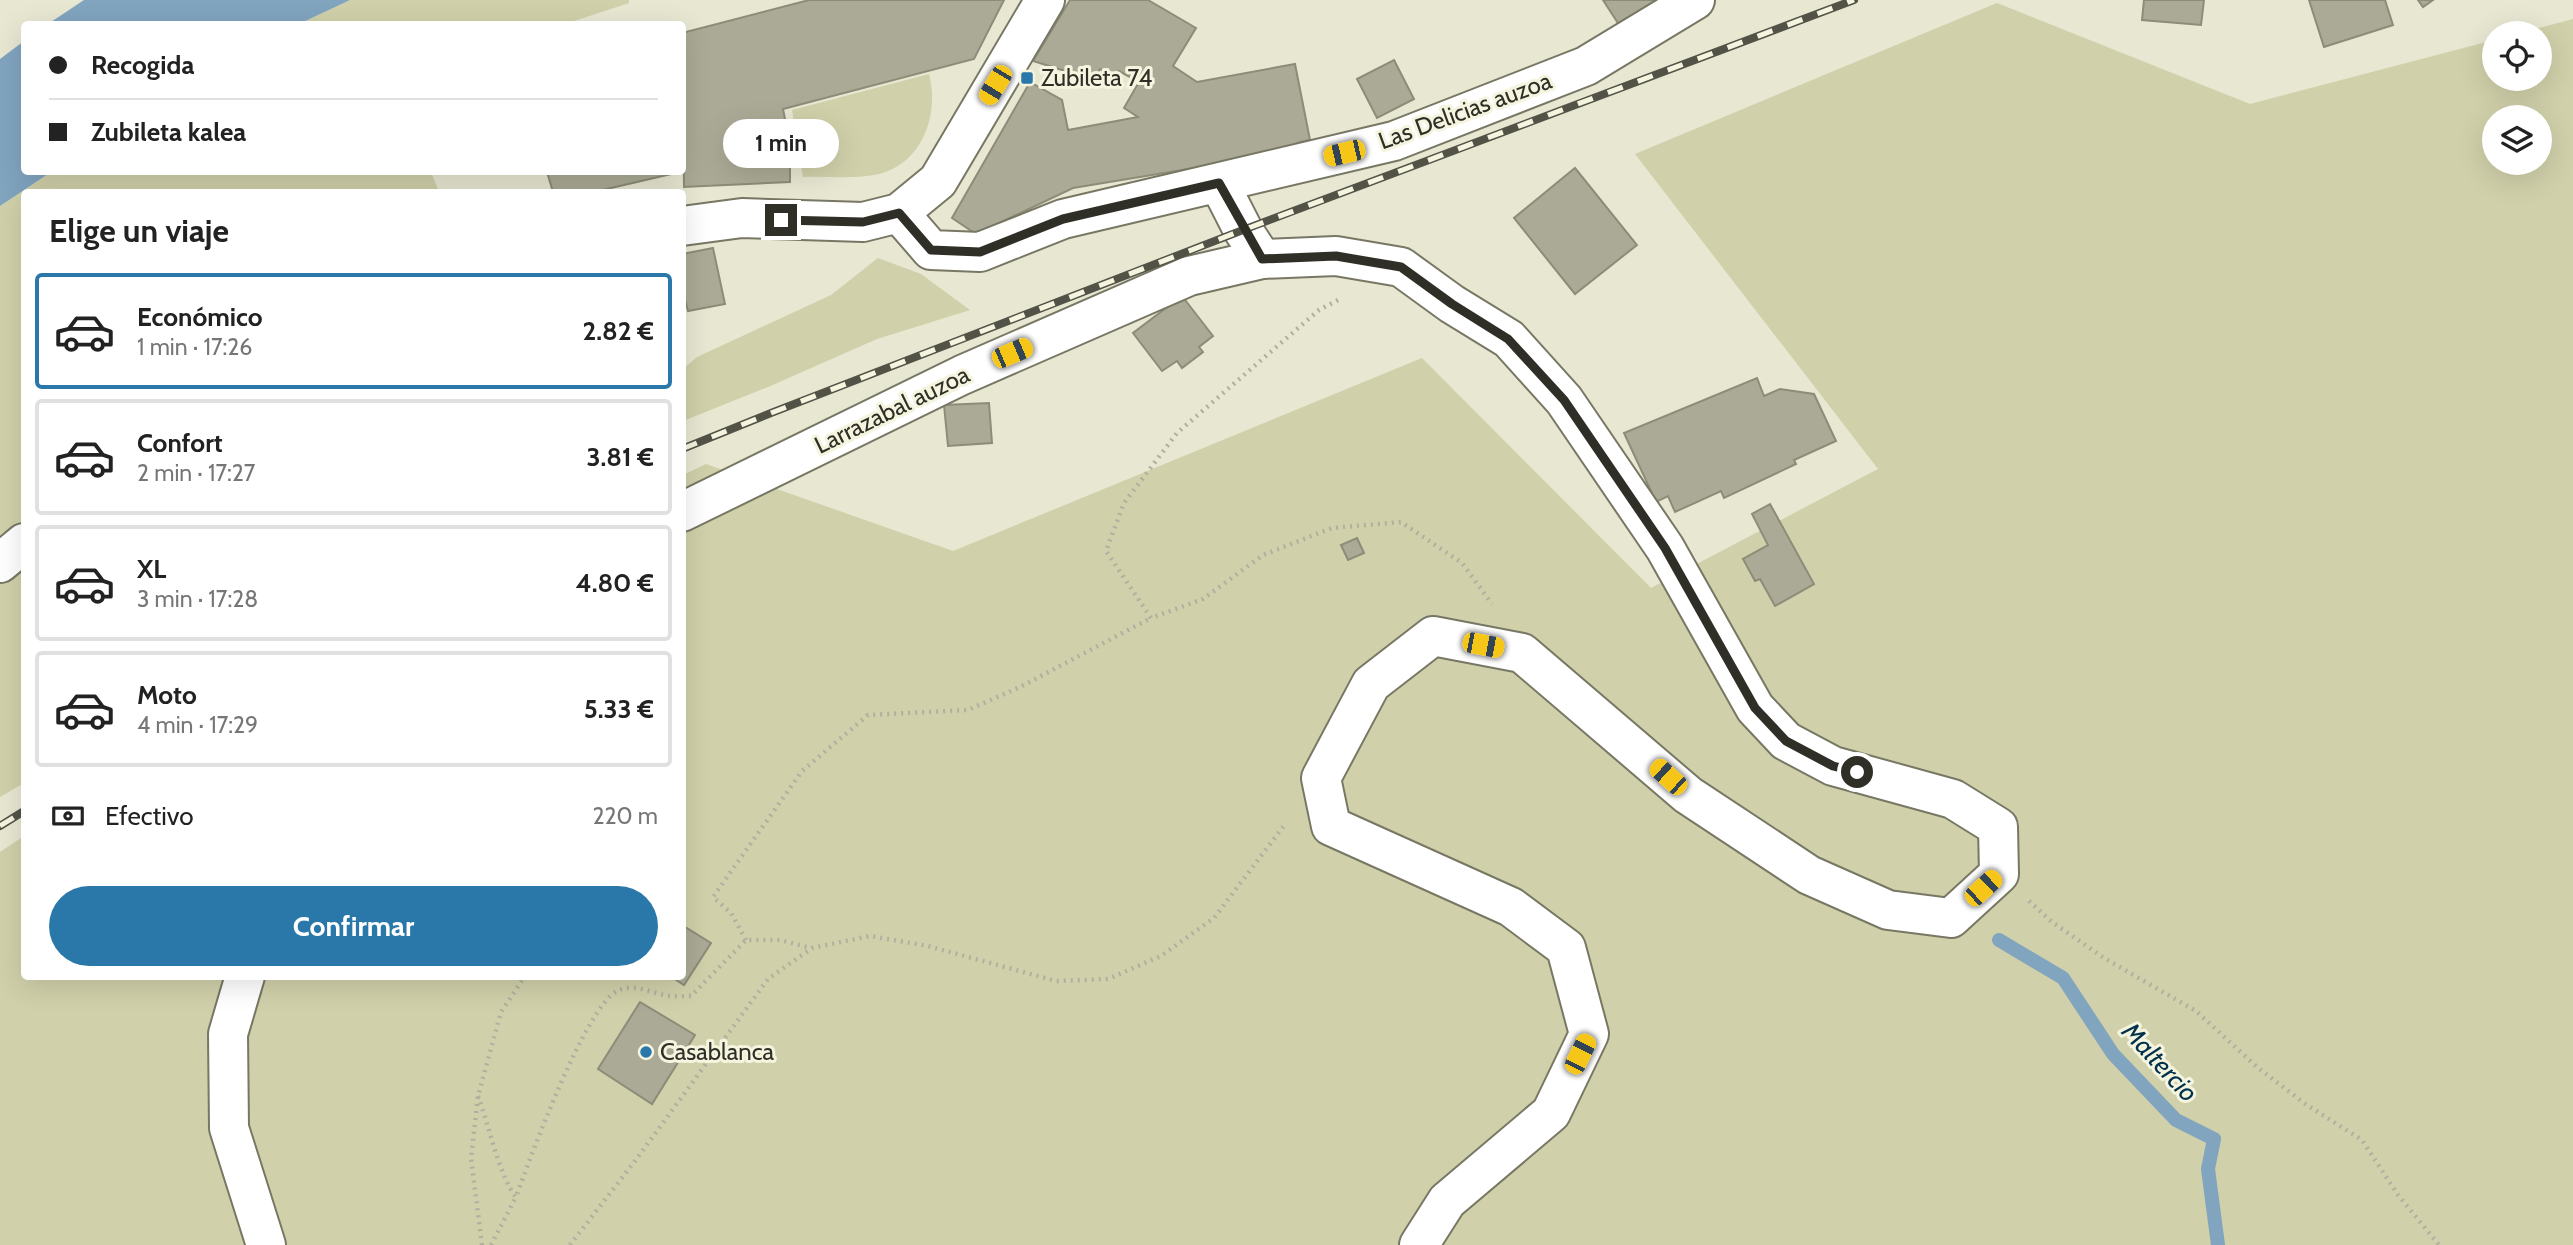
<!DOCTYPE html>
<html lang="es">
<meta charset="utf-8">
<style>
:root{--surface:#fff;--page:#f6f6f6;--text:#222;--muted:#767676;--line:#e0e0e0;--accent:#2a77aa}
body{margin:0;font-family:Cabin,sans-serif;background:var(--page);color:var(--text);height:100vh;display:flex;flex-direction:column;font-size:26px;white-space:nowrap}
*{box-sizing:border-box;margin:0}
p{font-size:23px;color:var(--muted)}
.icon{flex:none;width:38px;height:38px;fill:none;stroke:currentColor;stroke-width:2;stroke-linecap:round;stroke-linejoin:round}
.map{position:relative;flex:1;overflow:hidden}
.side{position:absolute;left:21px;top:189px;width:665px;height:791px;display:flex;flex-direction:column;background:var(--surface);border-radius:7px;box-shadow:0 7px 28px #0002}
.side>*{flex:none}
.guide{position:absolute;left:21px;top:21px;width:665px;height:154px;border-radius:7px;box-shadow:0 7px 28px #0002;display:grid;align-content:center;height:154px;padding:0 28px;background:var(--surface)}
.controls{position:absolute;left:2482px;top:21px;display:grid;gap:14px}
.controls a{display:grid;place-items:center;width:70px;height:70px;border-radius:50%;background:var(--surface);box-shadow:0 7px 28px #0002;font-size:35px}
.end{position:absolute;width:32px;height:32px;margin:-16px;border:9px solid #2f2f27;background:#fff;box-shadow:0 0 0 4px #fff}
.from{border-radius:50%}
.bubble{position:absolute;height:49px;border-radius:24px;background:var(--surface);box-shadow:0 7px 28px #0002;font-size:23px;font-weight:700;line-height:49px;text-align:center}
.car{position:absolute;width:21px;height:42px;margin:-21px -10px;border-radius:9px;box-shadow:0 0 5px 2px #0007;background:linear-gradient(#f5c518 24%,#345 0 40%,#f5c518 0 76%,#345 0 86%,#f5c518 0)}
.guide b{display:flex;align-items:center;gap:24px;height:66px;font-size:26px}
.guide b+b{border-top:2px solid var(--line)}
.guide i{width:18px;height:18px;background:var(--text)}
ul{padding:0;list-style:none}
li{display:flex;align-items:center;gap:21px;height:116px;margin:0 14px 10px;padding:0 14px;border:4px solid var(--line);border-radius:7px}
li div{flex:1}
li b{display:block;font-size:26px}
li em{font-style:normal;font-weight:700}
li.on{border-color:var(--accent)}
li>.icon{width:63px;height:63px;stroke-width:1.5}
h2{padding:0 28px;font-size:32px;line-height:84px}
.pay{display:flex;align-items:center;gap:18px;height:77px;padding:0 28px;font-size:26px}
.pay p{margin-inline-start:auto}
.button{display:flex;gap:14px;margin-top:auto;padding:14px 28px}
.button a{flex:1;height:80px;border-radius:42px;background:var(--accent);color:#fff;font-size:28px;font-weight:700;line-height:80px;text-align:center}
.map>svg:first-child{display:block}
</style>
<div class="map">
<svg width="2573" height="1245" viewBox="0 0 2573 1245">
<rect width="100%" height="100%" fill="#e7e7d2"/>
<g fill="#d0d0aa" fill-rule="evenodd">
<polygon points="350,0 629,0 629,3 565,24 299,24"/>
<path d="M1997,3L2250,104L2494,40V79H2539V33H2520L2573,19V1245H0V852L24,836V976H682L683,475L706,464L953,551L1422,358L1651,588L1878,469L1635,154ZM2494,117H2539V163H2494Z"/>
<path d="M929,74C940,116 921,167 874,175C851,179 826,176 803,177L792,110Z"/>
<polygon points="51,172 431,172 439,192 24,192 24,783 0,797 0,206"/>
<polygon points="878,258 921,274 970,310 877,339 768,387 683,421 683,369 697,357 831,295"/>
</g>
<g fill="#81a4bf">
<polygon points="84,0 350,0 299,24 48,24"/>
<polygon points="24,41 24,172 51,172 0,206 0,59"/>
</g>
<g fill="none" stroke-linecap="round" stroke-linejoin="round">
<polyline stroke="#81a4bf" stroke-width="14" points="1999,940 2063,978 2113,1054 2176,1120 2214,1139 2208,1169 2218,1245"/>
</g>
<g fill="#aaaa96" stroke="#8c8c78" stroke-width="2">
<polygon points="809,0 1004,0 974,59 783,109 790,144 790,182 684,187 682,33"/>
<polygon points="1070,0 1148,0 1196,28 1173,66 1197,82 1295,64 1310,140 1300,142 1273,155 1073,188 976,234 952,218 1030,82 1062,100 1068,130 1138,117 1124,108 1139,82 1119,71 1115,77 1100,69 1094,80 1033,61"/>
<polygon points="1603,0 1685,0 1627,37"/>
<polygon points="2144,0 2204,0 2201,25 2142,20"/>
<polygon points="2309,0 2385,0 2393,25 2324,47"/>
<polygon points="2418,0 2433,0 2423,7"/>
<polygon points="1394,60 1414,99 1377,118 1357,79"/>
<polygon points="1575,168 1637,245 1575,294 1514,218"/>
<polygon points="547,172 680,172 594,192 553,192"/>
<polygon points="713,248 725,304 688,311 682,288 682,254"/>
<polygon points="1182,296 1213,336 1199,347 1203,352 1182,368 1177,361 1162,371 1133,333"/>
<polygon points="1757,378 1764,396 1780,389 1814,394 1836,441 1794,460 1796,464 1724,498 1721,491 1675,512 1668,496 1656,502 1624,433"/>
<polygon points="989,403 992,443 948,446 944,405"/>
<polygon points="1770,504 1814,584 1775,606 1760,579 1755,581 1743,559 1768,545 1752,514"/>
<polygon points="1357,538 1364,553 1348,560 1341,545"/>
<polygon points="682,925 711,943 684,985 670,976 682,976"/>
<polygon points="640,1002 695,1035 652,1104 598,1069"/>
</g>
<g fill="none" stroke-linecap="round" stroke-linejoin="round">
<defs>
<g id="minor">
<polyline points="1219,183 1243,230 1262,259 1336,256 1401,267 1452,304 1509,339 1564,400 1665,548 1755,708 1786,741 1833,766 1953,799 1998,827 1999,874 1951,918 1888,910 1809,875 1688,795 1522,653 1433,636 1371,684 1321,778 1331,826 1511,907 1566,948 1589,1034 1551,1113 1447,1201 1419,1245"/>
<polyline points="899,213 931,250 980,252 1063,219 1394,141 1586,66 1695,0"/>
<polyline points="682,512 962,375 1189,276 1262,259"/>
<polyline points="245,976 228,1034 229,1128 266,1245"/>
</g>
<g id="tertiary">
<polyline points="682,226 742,218 863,222 899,213 938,181 1045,0"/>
<polyline points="0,563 24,543"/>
</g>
</defs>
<use href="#minor" stroke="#777764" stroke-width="42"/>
<use href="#tertiary" stroke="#777764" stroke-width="42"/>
<g stroke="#b0b09f" stroke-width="4.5" stroke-dasharray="2 5" stroke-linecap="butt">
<polyline points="1338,300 1319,310 1177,433 1124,503 1106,551 1151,618 1203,599 1263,555 1332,528 1401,522 1462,563 1492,604"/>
<polyline points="2029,901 2052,922 2104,958 2196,1011 2257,1067 2304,1103 2362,1140 2398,1195 2439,1245"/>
<polyline points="746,940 731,913 713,897 802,771 868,715 968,710 1020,687 1151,618"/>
<path d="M478,1096C489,1125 499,1176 516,1197C530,1158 585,1008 617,991C633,983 649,992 664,995C673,997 682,996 691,996L746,940H780L811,948"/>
<polyline points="482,1245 471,1158 478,1096 501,1012 525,976"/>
<polyline points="491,1245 516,1197"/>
<polyline points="570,1245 635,1161 768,979 812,948 870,936 928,946 1056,981 1108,979 1161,956 1214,918 1286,823"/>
</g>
<use href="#minor" stroke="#fff" stroke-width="38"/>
<use href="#tertiary" stroke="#fff" stroke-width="38"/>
<defs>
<g id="rail">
<polyline points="682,449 771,413 1243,230 1854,0"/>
<polyline points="0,826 24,811"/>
</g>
</defs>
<use href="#rail" stroke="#525247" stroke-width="8"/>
<use href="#rail" stroke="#f4f4df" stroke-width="5" stroke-dasharray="16" stroke-linecap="butt"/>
</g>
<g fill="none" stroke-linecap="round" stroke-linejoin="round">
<polyline stroke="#2f2f27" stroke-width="9" points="781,220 863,222 899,213 931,250 980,252 1063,219 1219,183 1262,259 1336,256 1401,267 1452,304 1508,339 1564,400 1665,548 1755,708 1786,741 1833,766 1857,772"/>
</g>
<g fill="#2a77aa" stroke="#f4f4df" stroke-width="2.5">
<rect x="1020" y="71" width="14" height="14" rx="3.5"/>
<circle cx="646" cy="1052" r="7"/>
</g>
<g text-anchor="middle" stroke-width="6" stroke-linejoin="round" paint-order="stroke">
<g font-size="24" fill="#2f2f27" stroke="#f4f4df" text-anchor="start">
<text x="1041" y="86">Zubileta 74</text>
<text x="660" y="1060">Casablanca</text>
</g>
<g font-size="24" fill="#2f2f27" stroke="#f4f4df">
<text transform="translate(1465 111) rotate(-20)" y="8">Las Delicias auzoa</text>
<text transform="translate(892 410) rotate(-26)" y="8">Larrazabal auzoa</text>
</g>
<g font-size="26" font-style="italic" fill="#02314c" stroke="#f4f4df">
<text transform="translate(2160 1062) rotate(47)" y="9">Maltercio</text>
</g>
</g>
</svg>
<div class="controls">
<a><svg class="icon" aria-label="locate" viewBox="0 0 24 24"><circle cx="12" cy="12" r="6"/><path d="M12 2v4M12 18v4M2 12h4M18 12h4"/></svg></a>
<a><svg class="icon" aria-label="layers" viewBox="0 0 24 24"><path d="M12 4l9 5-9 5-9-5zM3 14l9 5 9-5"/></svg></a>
</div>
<i class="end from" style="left:1857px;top:772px"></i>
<i class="end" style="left:781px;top:220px"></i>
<div class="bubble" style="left:723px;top:119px;width:116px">1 min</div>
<i class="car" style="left:995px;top:85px;rotate:211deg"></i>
<i class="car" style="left:1344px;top:153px;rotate:257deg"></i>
<i class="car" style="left:1012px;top:353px;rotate:67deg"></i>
<i class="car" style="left:1483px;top:645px;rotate:101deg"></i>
<i class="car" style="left:1668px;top:777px;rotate:312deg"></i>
<i class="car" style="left:1983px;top:888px;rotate:47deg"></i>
<i class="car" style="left:1580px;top:1054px;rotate:26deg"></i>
<div class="guide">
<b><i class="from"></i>Recogida</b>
<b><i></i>Zubileta kalea</b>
</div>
<section class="side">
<h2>Elige un viaje</h2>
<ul>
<li class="on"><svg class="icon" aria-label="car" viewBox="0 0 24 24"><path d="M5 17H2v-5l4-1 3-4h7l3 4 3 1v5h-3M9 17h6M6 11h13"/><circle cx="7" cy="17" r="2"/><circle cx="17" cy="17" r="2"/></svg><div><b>Económico</b><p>1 min · 17:26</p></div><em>2.82 €</em></li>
<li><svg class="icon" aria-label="car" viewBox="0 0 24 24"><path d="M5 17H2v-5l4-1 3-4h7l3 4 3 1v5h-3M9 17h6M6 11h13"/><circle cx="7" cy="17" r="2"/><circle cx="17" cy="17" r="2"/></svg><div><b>Confort</b><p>2 min · 17:27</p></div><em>3.81 €</em></li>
<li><svg class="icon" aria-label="car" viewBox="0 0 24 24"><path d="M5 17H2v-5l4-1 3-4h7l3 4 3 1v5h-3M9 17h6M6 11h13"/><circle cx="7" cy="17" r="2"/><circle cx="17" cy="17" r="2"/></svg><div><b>XL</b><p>3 min · 17:28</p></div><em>4.80 €</em></li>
<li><svg class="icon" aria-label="car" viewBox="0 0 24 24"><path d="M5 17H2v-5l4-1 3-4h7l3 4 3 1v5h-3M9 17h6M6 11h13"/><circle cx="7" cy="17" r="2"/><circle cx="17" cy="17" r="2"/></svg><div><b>Moto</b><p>4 min · 17:29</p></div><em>5.33 €</em></li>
</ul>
<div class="pay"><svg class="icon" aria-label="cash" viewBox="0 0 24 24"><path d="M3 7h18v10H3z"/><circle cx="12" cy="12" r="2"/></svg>Efectivo<p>220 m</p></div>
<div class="button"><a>Confirmar</a></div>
</section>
</div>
